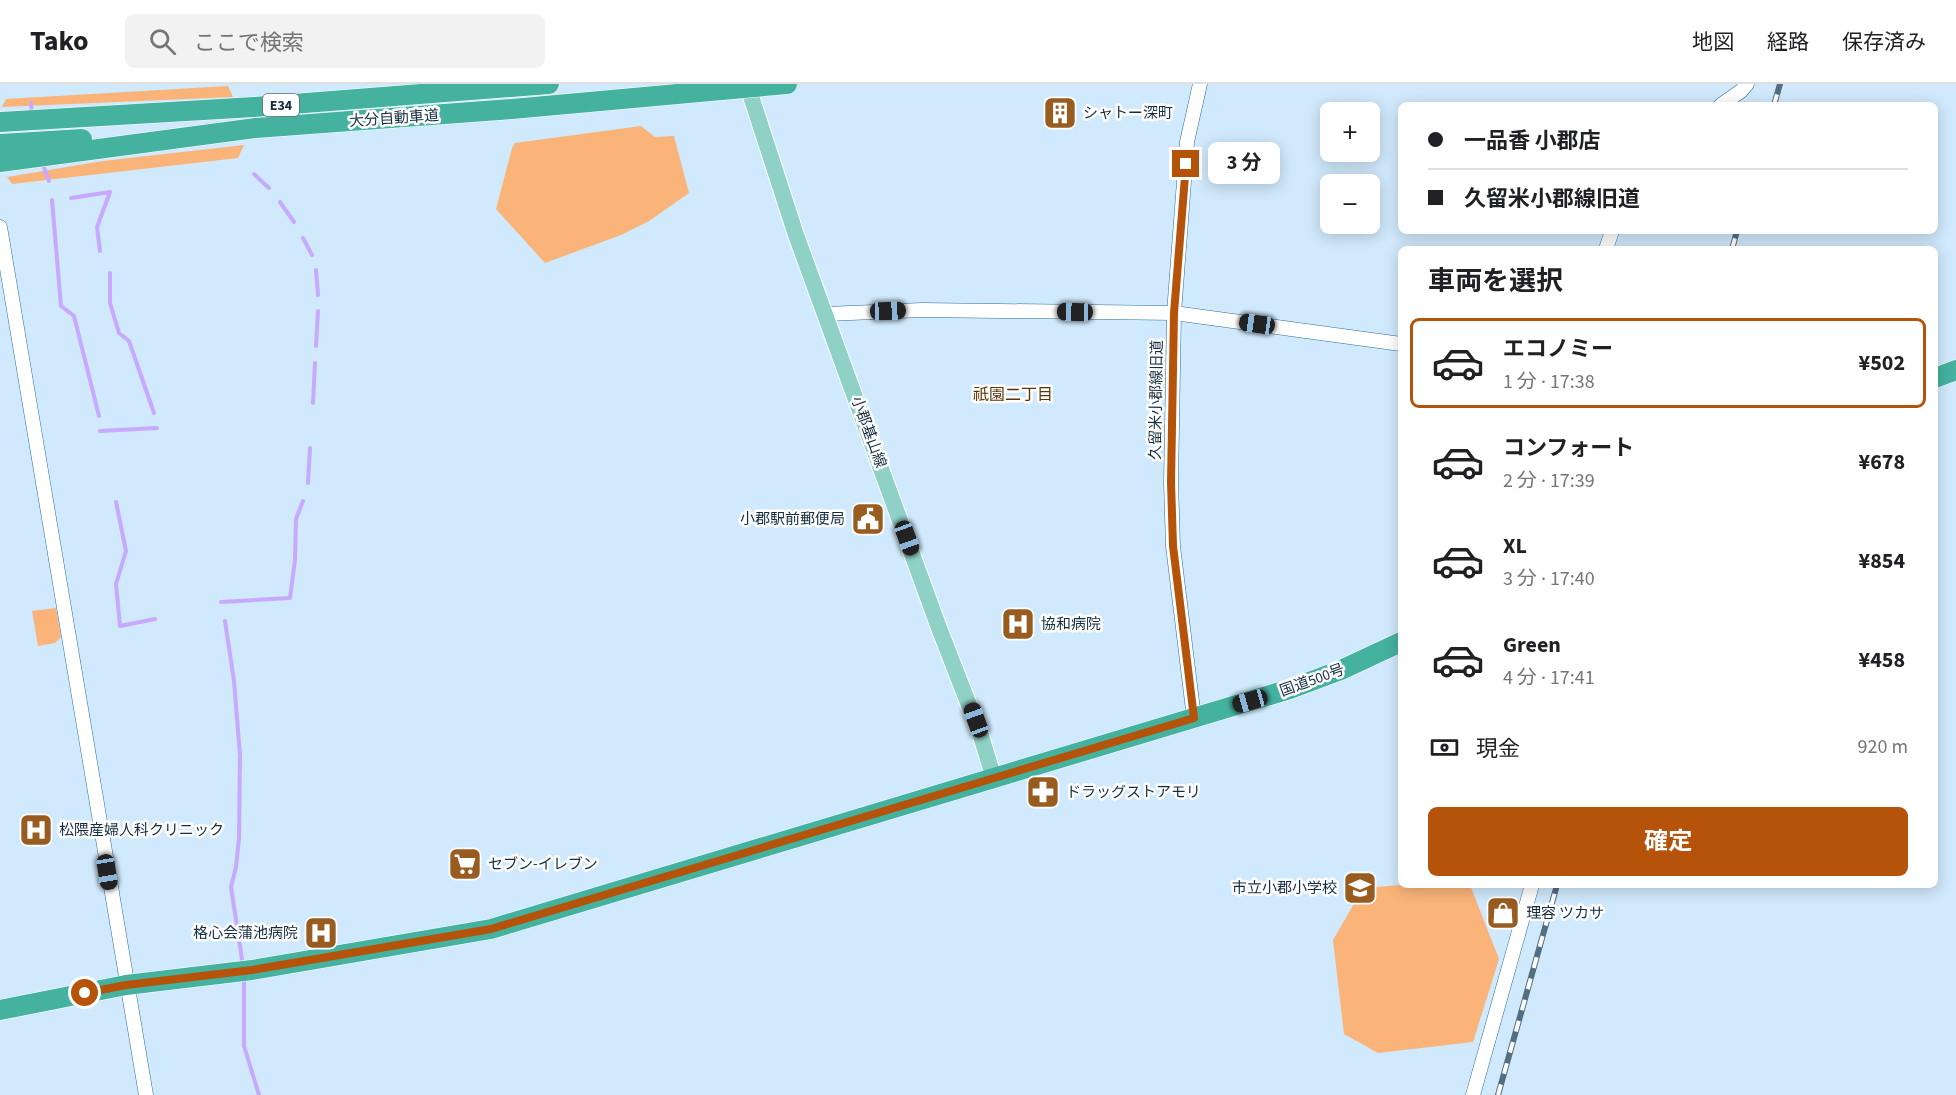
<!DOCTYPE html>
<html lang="ja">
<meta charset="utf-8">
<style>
:root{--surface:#fff;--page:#f2f2f2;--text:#202124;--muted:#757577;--line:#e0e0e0;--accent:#b45309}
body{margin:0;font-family:"Source Sans 3","Noto Sans JP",sans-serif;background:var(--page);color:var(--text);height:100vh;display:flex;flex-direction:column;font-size:22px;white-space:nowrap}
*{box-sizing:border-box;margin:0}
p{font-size:20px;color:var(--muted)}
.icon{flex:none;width:33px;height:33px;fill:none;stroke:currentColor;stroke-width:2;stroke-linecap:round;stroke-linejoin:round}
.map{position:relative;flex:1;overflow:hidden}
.details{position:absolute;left:1398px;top:162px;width:540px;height:642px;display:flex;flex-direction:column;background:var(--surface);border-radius:9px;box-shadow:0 3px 15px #0003}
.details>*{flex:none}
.banner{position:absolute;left:1398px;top:18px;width:540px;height:132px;border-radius:9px;box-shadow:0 3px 15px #0003;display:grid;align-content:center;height:132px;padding:0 30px;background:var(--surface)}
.buttons{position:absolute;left:1320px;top:18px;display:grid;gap:12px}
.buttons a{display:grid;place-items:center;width:60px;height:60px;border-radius:9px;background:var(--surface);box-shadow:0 3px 15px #0003;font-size:30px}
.end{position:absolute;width:27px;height:27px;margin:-14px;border:8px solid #b45309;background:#fff;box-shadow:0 0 0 3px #fff}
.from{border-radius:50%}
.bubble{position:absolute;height:42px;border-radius:9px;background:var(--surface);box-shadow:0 3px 15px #0003;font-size:20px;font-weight:700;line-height:42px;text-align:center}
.car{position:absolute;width:18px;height:36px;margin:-18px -9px;border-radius:8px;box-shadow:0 0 4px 2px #0007;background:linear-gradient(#222 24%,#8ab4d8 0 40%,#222 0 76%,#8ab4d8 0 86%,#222 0)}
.banner b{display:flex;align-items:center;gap:21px;height:57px;font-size:22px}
.banner b+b{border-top:2px solid var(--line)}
.banner i{width:15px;height:15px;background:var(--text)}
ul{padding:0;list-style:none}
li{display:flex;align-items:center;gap:18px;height:90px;margin:0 12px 9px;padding:0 18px;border:3px solid transparent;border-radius:9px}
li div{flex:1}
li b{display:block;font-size:22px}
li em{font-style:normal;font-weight:700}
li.current{border-color:var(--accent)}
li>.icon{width:54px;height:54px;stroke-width:1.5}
h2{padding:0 30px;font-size:27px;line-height:72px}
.pay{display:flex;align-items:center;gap:15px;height:66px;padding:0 30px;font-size:22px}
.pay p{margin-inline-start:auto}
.cta{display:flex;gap:12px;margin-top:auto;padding:12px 30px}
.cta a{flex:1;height:69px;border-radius:9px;background:var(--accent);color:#fff;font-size:24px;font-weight:700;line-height:69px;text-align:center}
header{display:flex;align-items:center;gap:36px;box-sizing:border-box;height:84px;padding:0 30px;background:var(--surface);border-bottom:2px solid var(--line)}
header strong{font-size:28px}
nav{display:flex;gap:33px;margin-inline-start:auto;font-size:21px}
.search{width:420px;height:54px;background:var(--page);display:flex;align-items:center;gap:15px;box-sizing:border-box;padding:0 21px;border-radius:9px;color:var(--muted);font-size:22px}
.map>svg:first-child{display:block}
</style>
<header>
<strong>Tako</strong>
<div class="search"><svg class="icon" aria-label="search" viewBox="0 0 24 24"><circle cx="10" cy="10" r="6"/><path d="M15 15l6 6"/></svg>ここで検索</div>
<nav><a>地図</a><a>経路</a><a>保存済み</a></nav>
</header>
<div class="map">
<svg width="1956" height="1011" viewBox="0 0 1956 1011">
<rect width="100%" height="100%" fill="#d0e9fc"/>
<g fill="#fab479">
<polygon points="228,2 233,13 2,23 6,15"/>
<polygon points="641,42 655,53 674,52 689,109 649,137 621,151 545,179 496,125 512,64 515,59"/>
<polygon points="244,61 238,74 12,100 7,93 103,77"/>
<polygon points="56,524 61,553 55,559 38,562 32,527"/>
<polygon points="1401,801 1470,801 1499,875 1473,958 1378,969 1344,950 1333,856 1363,804"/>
</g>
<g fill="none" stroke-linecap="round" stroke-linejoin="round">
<g stroke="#c7a9ff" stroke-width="4">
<polyline points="31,19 32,30"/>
<polyline points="42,78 49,97"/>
<polyline points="254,90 269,104"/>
<polyline points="71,114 110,108 97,143 100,167"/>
<polyline points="52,116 61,222 74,232 99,332"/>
<polyline points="280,118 294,138"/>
<polyline points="303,154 312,171"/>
<polyline points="316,186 318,211"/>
<polyline points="110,189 110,219 119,249 129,257 154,329"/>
<polyline points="316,262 318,227"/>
<polyline points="313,319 315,279"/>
<polyline points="100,347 157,344"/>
<polyline points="308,399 310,364"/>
<polyline points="116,418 126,467 116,500 120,542 155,535"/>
<polyline points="221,518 290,514 295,476 296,435 303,417"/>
<polyline points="225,537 234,597 240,671 239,754 236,783 231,803 243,882"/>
<polyline points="244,892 244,962 259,1011"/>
</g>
<defs>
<g id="minor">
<polyline points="1721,21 1741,7 1747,0"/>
<polyline points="0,143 146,1011"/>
<polyline points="1606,165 1612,147"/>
<polyline points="826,230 922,226 1174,229 1401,260"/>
<polyline points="1194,634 1173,462 1171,398 1174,229 1187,58 1200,0"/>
<polyline points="1473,1011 1532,801"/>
</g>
<polyline id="major" points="747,0 796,151 939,544 981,652 994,695"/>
<g id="highway">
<polyline points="0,38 254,23 549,0"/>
<polyline points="0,60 82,55"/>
<polyline points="0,78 256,44"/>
<polyline points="1935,294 1956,286"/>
<polyline points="0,926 126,901 252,886 491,845 1290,605 1341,586 1401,558"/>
</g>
</defs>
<use href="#minor" stroke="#2e6e97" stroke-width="15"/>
<use href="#major" stroke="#fff" stroke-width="18"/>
<use href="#highway" stroke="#fff" stroke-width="21"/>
<use href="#minor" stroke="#fff" stroke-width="14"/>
<use href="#major" stroke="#8fd1c6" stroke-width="16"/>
<use href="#highway" stroke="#45b2a0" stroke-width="20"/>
<defs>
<g id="rail">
<polyline points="1774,21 1780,0"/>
<polyline points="1732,165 1737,147"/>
<polyline points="1498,1011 1557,801"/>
</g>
</defs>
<use href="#rail" stroke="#546d80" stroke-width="6"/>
<use href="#rail" stroke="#fff" stroke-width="4" stroke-dasharray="11" stroke-linecap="butt"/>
<defs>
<polyline id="highway-bridge" points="256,44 512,25 787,0"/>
</defs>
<use href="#highway-bridge" stroke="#fff" stroke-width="21" stroke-linecap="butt"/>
<use href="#highway-bridge" stroke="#45b2a0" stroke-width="20"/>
</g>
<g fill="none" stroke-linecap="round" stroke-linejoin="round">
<polyline stroke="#b45309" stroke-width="8" points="85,909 126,901 252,886 491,845 1194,634 1173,462 1171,398 1174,229 1186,80"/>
</g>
<defs>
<symbol id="building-square" viewBox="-11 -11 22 22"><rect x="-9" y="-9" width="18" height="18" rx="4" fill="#985b20" stroke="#fff"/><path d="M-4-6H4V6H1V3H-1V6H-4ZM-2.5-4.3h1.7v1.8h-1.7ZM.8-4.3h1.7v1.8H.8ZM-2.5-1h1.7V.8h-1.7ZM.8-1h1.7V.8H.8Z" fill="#fff"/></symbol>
<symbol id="civic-square" viewBox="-11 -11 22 22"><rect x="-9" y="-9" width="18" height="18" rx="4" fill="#985b20" stroke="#fff"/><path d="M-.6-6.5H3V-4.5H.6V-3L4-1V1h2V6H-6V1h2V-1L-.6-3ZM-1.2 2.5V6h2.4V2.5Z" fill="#fff"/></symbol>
<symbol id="hospital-square" viewBox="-11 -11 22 22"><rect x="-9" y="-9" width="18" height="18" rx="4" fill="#985b20" stroke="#fff"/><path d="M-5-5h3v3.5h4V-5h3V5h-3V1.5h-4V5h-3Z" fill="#fff"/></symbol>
<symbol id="pharmacy-square" viewBox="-11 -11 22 22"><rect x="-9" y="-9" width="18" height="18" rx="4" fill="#985b20" stroke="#fff"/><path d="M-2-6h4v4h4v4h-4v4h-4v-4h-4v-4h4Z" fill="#fff"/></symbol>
<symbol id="supermarket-square" viewBox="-11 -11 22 22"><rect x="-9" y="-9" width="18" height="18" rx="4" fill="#985b20" stroke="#fff"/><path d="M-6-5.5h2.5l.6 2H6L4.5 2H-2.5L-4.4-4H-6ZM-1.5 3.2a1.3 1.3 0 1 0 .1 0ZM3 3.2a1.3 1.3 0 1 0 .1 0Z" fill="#fff"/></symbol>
<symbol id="school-square" viewBox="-11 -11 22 22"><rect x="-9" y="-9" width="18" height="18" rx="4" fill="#985b20" stroke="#fff"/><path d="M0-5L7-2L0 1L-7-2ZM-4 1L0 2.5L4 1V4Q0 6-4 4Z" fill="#fff"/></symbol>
<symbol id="shop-square" viewBox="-11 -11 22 22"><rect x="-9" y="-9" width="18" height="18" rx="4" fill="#985b20" stroke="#fff"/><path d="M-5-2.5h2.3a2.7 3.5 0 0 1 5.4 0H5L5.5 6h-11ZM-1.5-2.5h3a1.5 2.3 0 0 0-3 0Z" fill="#fff"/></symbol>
</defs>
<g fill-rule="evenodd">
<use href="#building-square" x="1041" y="10" width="38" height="38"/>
<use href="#civic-square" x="849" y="416" width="38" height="38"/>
<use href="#hospital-square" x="999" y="521" width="38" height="38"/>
<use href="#pharmacy-square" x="1024" y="689" width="38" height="38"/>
<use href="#hospital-square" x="17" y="727" width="38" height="38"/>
<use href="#supermarket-square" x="446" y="761" width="38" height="38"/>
<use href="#school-square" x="1341" y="785" width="38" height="38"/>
<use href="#shop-square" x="1484" y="810" width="38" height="38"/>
<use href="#hospital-square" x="302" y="830" width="38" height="38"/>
</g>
<g text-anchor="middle" stroke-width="5" stroke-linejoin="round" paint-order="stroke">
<rect fill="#fff" stroke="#5a6d79" stroke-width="1.5" x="263" y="10" width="36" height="22" rx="4.5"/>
<g font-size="14" font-weight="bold" fill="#142e40">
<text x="281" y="26">E34</text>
</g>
<g font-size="15" fill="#142e40" stroke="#fff" text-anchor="start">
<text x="1083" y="34">シャトー深町</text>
<text x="845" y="440" text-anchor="end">小郡駅前郵便局</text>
<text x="1041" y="545">協和病院</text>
<text x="1066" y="713">ドラッグストアモリ</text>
<text x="59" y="751">松隈産婦人科クリニック</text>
<text x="488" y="785">セブン-イレブン</text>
<text x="1337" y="809" text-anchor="end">市立小郡小学校</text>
<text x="1526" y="834">理容 ツカサ</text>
<text x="298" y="854" text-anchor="end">格心会蒲池病院</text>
</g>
<g font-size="15" fill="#142e40" stroke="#fff">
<text transform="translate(394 34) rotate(-4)" y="5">大分自動車道</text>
<text transform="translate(1156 316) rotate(-89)" y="5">久留米小郡線旧道</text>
<text transform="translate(869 348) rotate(70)" y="5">小郡基山線</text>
<text transform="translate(1312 596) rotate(-20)" y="5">国道500号</text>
</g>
<g font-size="16" fill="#5c3308" stroke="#fff">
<text x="1013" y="316">祇園二丁目</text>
</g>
</g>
</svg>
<div class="buttons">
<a>+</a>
<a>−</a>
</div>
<i class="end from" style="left:85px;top:909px"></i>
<i class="end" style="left:1186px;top:80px"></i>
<div class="bubble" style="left:1208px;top:58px;width:72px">3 分</div>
<i class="car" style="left:888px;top:227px;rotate:88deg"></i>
<i class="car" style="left:1075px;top:228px;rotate:271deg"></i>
<i class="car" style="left:1257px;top:240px;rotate:278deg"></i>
<i class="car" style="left:907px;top:454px;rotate:160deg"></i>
<i class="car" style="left:1250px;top:617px;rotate:254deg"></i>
<i class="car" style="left:976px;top:636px;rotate:340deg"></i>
<i class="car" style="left:107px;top:788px;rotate:171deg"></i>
<div class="banner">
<b><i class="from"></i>一品香 小郡店</b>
<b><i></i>久留米小郡線旧道</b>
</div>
<section class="details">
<h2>車両を選択</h2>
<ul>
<li class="current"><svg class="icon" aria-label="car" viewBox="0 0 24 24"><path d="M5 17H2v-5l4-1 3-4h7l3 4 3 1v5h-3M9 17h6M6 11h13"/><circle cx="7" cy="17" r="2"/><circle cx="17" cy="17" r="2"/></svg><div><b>エコノミー</b><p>1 分 · 17:38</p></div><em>¥502</em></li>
<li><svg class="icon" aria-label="car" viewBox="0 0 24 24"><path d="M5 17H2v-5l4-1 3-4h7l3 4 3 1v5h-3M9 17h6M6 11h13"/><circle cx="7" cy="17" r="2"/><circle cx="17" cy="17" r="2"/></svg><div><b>コンフォート</b><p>2 分 · 17:39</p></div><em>¥678</em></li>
<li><svg class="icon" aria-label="car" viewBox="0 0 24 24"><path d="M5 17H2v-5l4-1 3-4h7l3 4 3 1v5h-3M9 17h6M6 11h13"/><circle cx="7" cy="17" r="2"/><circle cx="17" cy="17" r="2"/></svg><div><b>XL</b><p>3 分 · 17:40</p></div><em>¥854</em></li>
<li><svg class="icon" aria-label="car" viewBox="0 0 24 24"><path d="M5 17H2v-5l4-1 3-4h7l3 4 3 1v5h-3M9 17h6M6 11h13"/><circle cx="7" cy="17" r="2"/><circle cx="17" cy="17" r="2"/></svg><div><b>Green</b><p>4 分 · 17:41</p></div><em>¥458</em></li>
</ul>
<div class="pay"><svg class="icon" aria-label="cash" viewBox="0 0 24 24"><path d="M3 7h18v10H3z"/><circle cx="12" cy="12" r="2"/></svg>現金<p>920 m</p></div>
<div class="cta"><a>確定</a></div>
</section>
</div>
